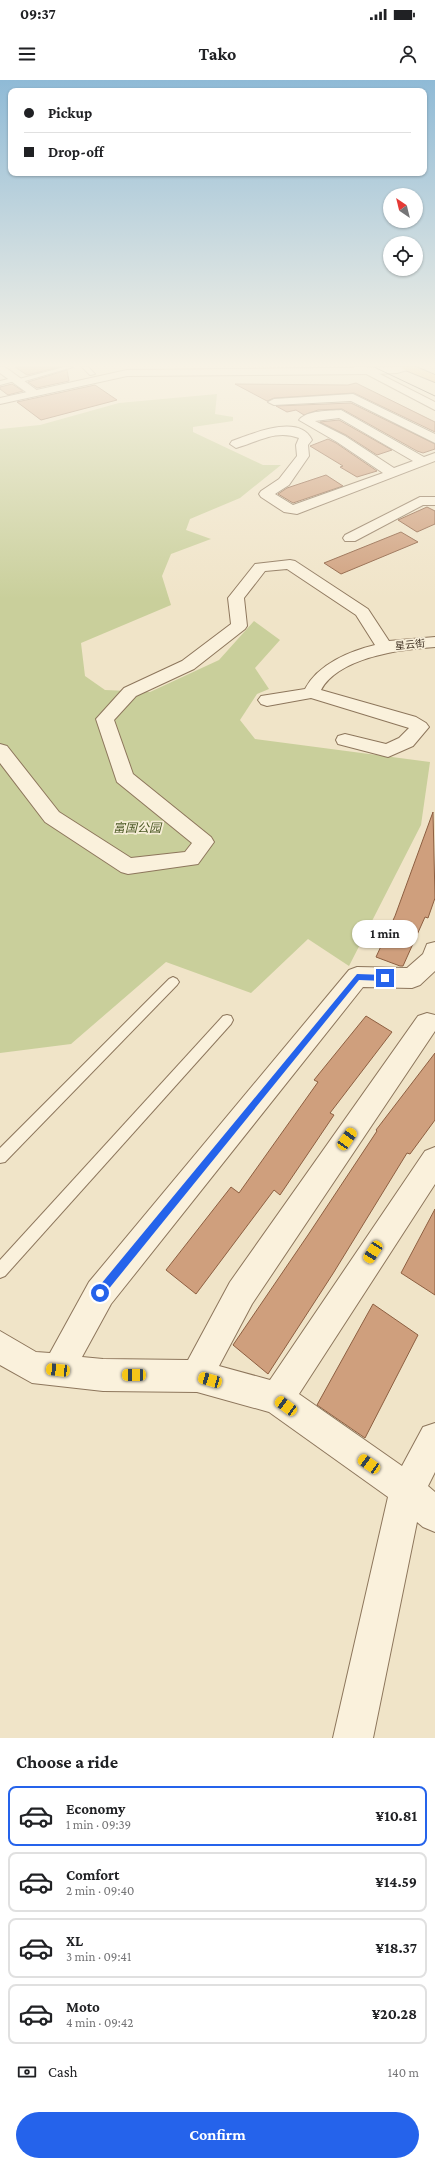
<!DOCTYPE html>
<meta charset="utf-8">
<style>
:root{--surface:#fff;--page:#f6f6f6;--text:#202124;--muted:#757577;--line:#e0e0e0;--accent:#2563eb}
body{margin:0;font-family:"Crimson Pro","Noto Sans SC",serif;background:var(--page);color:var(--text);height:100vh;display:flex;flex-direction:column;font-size:15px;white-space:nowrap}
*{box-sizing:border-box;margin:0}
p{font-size:13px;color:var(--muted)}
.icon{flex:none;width:22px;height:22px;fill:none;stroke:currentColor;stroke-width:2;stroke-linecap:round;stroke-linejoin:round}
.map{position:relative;height:1658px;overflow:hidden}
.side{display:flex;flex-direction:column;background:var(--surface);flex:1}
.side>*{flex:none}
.guide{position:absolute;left:8px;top:8px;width:419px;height:88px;border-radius:8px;box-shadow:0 1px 3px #0004;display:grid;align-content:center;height:88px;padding:0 16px;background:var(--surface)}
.needle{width:26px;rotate:325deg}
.buttons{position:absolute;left:383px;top:108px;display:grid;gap:8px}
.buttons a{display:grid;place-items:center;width:40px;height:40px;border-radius:50%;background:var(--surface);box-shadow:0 1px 3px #0004;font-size:20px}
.end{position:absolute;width:18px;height:18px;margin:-9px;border:5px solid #2563eb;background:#fff;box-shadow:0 0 0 2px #fff}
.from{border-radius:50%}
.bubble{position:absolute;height:28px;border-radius:14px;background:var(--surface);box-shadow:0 1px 3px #0004;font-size:13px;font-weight:700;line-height:28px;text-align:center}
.car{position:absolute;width:12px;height:24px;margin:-12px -6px;border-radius:5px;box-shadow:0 0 3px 1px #0007;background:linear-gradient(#f5c518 24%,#345 0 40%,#f5c518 0 76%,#345 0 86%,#f5c518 0)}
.guide b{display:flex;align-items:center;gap:14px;height:38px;font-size:15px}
.guide b+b{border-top:1px solid var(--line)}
.guide i{width:10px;height:10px;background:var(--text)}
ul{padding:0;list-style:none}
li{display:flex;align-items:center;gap:12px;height:60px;margin:0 8px 6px;padding:0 8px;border:2px solid var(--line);border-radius:8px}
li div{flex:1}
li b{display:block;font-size:15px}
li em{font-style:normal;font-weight:700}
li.selected{border-color:var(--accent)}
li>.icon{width:36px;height:36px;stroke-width:1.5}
h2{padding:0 16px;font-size:18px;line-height:48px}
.pay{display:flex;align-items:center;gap:10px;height:44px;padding:0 16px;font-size:15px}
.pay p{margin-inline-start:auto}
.button{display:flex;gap:8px;margin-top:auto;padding:8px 16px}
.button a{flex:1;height:46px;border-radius:24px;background:var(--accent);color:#fff;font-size:16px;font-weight:700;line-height:46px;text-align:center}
.status{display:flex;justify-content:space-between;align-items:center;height:28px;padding:0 20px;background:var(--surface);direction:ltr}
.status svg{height:11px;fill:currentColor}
header{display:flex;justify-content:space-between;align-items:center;height:52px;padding:0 16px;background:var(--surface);font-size:18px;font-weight:700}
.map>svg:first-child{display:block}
</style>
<div class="status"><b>09:37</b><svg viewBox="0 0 49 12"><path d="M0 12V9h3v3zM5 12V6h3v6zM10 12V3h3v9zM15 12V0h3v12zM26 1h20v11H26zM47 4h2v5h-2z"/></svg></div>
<header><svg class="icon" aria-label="menu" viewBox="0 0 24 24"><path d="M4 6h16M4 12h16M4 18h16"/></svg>Tako<svg class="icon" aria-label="person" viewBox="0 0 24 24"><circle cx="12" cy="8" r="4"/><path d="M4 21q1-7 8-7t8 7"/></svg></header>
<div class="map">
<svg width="435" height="1658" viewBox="0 0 435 1658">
<rect width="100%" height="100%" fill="#f0e4c8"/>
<polygon fill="#c9cf9b" points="217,314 215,334 233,337 233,341 193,347 193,352 263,385 281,385 240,418 190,439 186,450 211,459 171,474 162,496 171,525 81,563 85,596 105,610 150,612 219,580 254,541 280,560 255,588 269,609 257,614 240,640 255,659 430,682 421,745 349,886 308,859 251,913 166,882 71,964 0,973 0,349 40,345 119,323"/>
<g fill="#cf9f7d" stroke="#8d5f41">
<polygon points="15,287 59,287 27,295"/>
<polygon points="67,290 69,301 37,308 28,302"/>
<polygon points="356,303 435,342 435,352 354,313 274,318 267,321 235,304 348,305"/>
<polygon points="12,304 23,311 8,315 0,309 0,307"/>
<polygon points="95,305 117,320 41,340 17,322"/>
<polygon points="351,323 435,364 435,369 423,373 417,371 342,329 318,330 304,335 296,330 287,332 276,326"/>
<polygon points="339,340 392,370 377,375 346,355 320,342"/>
<polygon points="328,359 336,363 377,391 357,397 340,387 343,386 310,366"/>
<polygon points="326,395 343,406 293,423 278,414 287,408"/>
<polygon points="427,427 435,431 435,444 417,452 398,440"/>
<polygon points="401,452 418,462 341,494 324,483"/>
<polygon points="433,732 435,818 428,838 425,837 403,886 400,886 376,877 395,836"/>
<polygon points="366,936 392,952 330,1033 334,1035 280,1115 274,1110 196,1214 166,1190 231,1107 239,1113 318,1002 314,1000"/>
<polygon points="435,973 435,1040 410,1074 407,1073 334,1192 268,1294 233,1265 308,1155 377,1051 376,1050"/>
<polygon points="435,1129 435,1215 401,1193"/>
<polygon points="373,1224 418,1255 365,1358 317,1325"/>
</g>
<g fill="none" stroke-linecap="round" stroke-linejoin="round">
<defs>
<g id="service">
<polygon points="64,287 73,287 18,303 15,301 0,305 0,301 16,297 19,299"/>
<polygon points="82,287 88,287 95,294 90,295"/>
<polygon points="173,897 177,899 179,902 177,905 5,1082 0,1083 0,1068 169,899"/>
<polygon points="227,935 231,936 233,940 231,944 5,1196 0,1198 0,1180 223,936"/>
</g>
<g id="minor">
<polygon points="0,287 5,287 38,311 40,313 38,315 30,315 0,293"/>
<polygon points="353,287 366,287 435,322 435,330"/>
<polygon points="353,314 435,354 435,363 351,321 274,325 268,322 274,319"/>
<path d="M341,330L424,377L435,373V381L297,434L284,432L261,417L259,414L261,411L279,399L297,376L296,365L299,358C276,349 258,362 236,368L230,364L232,361C252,354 299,333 312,360L308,365L309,376L289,405L275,414L293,425L383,393L337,362L299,340C307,330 329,331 341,330ZM339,338L413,381L394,388L345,356L315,341Z"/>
<polygon points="420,417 435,417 435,425 423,425 355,461 345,461 343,458 345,455"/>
<path d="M290,480L295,481L368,529L389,561L435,557V567C402,569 339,577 321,610L416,637L426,643L429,647L413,666L388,677L338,664L336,660L338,656L345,654L386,664L399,658L409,648L311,618L267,626L261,624L258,620L261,616L305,609C318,584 350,571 375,565L356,535L287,489L265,491L244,518L247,546L245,549L194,589L136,616L114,640L133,694L211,757L214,762L198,784L128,794L121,792L45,742L0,683V664L7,666L59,732L131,778L185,772L192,763L117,702L96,639L124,608L182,581L231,544L228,518L255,484Z"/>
<polygon points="435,862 435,891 420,905 412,908 363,907 111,1224 82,1277 103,1279 188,1280 230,1202 418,936 427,933 435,935 435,951 252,1224 219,1286 270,1300 425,1071 435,1067 435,1104 299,1314 402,1386 423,1347 435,1343 435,1392 428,1406 435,1412 435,1452 423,1447 417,1442 373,1658 333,1658 388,1417 269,1332 197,1312 103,1311 32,1303 0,1285 0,1251 36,1272 50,1273 89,1202 349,890 357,887 407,888 423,874 427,864"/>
</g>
<polygon id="tertiary" points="412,287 411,289 397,293 376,294 127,296 0,324 0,318 127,290"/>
<polygon id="trunk" points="402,287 416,287 435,295 435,302 403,289"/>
</defs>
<use href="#service" stroke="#8d765c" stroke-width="2"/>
<use href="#minor" stroke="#8d765c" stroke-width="2"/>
<use href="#tertiary" stroke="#8d765c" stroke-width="2"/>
<use href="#trunk" stroke="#5b4430" stroke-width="2"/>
<use href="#service" fill="#faf1dc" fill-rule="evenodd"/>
<use href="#minor" fill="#faf1dc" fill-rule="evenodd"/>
<use href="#tertiary" fill="#faf1dc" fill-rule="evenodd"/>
<use href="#trunk" fill="#eabe7c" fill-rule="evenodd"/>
<polyline stroke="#3d2e20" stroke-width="1" points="374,287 435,316"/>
</g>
<linearGradient id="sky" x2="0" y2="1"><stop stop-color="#8fbad6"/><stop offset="0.55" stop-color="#f8f3e6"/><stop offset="1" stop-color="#f8f3e6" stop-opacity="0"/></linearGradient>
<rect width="435" height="519" fill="url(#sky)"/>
<polygon fill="#2563eb" points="357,894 385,895 389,898 385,901 359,900 103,1216 96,1216 96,1210"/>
<g text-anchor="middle" stroke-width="3.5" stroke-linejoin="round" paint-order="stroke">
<g font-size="10" fill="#3d2e20" stroke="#f7eed8">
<text transform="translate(410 564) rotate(-6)" y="4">星云街</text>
</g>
<g font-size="12" font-style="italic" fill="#4d5a26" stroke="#f7eed8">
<text x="137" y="752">富国公园</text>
</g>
</g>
</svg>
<div class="buttons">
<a><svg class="needle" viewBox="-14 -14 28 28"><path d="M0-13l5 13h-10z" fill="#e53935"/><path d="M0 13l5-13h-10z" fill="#757577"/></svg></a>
<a><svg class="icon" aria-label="locate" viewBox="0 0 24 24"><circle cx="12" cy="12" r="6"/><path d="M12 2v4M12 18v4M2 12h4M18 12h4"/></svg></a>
</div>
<i class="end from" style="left:100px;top:1213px"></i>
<i class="end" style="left:385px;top:898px"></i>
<div class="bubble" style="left:352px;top:840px;width:66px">1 min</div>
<i class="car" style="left:347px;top:1059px;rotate:35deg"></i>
<i class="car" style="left:373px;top:1172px;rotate:213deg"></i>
<i class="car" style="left:58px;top:1290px;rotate:276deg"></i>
<i class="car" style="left:134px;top:1295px;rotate:270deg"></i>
<i class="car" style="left:210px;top:1300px;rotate:286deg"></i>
<i class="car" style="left:286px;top:1326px;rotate:306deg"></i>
<i class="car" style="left:369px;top:1384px;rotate:305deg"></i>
<div class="guide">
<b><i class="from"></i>Pickup</b>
<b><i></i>Drop-off</b>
</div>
</div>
<section class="side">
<h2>Choose a ride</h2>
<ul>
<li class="selected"><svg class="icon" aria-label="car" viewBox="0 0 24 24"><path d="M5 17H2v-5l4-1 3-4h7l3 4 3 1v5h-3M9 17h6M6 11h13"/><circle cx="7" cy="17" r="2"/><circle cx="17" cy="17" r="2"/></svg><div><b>Economy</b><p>1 min · 09:39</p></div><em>¥10.81</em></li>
<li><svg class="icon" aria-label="car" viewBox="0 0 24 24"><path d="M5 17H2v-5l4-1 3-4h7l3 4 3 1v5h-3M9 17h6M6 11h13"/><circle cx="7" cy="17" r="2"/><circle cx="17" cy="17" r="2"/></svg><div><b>Comfort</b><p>2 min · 09:40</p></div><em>¥14.59</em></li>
<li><svg class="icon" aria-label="car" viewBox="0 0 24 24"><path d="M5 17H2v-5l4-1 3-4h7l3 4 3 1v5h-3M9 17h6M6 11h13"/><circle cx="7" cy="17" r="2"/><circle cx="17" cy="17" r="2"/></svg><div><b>XL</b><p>3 min · 09:41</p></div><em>¥18.37</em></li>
<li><svg class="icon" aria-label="car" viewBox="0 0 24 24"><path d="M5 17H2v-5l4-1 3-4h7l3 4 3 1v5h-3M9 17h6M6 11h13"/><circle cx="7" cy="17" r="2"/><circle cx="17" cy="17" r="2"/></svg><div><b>Moto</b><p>4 min · 09:42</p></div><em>¥20.28</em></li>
</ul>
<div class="pay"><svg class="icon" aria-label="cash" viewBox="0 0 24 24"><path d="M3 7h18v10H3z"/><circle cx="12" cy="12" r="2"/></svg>Cash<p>140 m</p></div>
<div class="button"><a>Confirm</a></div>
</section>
